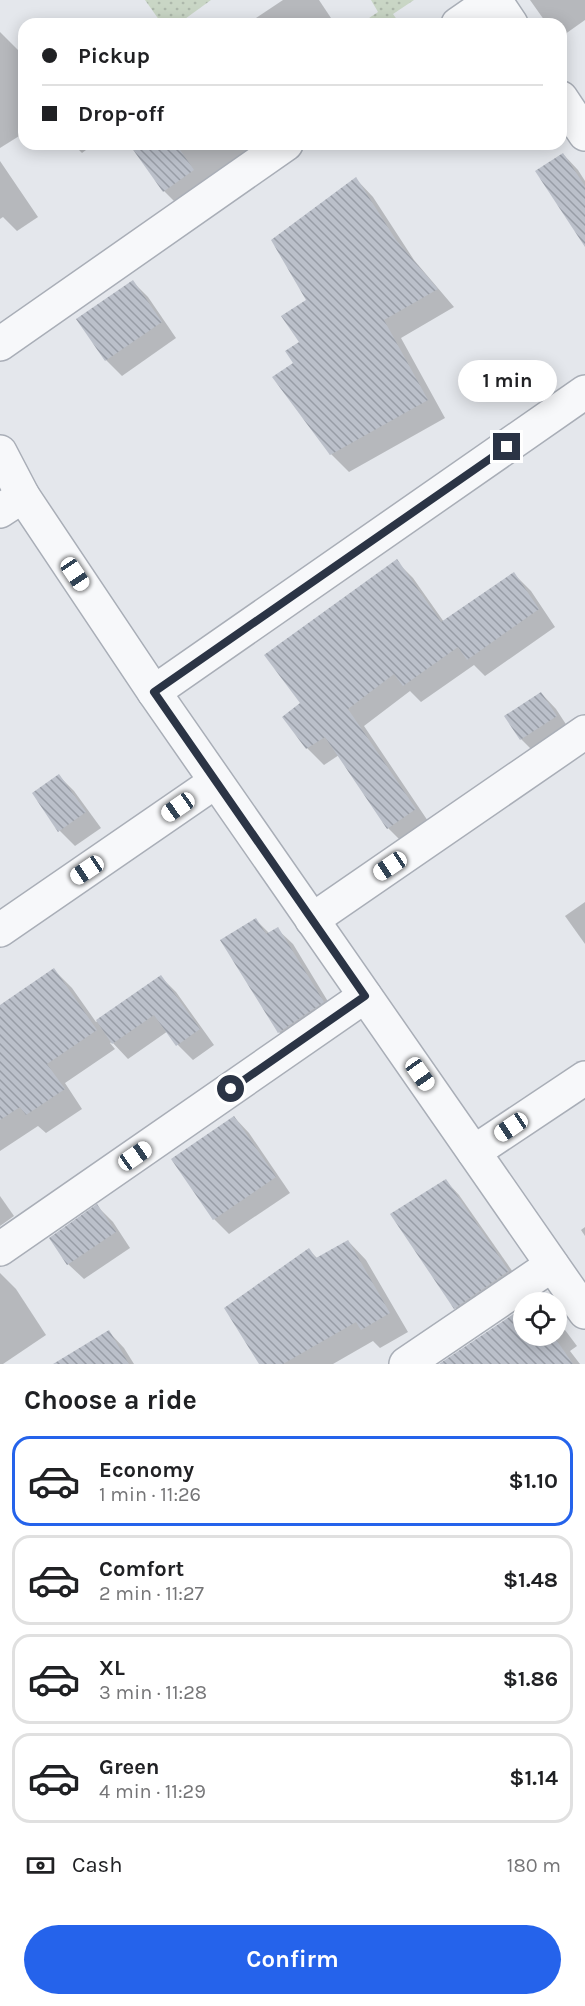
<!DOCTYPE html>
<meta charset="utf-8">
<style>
:root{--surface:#fff;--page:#f2f2f2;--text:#202124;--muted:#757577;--line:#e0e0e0;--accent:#2563eb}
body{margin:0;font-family:Karla,sans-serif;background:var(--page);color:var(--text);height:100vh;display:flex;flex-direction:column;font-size:22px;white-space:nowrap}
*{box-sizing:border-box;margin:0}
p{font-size:20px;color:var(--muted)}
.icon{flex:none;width:33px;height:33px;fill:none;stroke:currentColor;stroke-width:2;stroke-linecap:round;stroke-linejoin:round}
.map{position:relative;height:1364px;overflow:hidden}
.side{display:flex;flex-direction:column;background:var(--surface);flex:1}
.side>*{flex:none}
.top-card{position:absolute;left:18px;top:18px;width:549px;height:132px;border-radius:18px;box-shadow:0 3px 15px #0003;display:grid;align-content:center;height:132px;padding:0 24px;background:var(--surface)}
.controls{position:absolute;left:513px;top:1292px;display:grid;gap:12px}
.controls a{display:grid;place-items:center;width:54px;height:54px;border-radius:50%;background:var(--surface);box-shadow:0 3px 15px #0003;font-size:30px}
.end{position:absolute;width:27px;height:27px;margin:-14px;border:8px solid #2b3445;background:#fff;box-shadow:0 0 0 3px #fff}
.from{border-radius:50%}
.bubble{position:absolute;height:42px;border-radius:21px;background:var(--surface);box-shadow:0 3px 15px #0003;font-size:20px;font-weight:700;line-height:42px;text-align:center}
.car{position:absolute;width:18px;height:36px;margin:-18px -9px;border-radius:8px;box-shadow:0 0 4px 2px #0007;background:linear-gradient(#fff 24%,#345 0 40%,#fff 0 76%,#345 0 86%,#fff 0)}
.top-card b{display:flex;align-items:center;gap:21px;height:57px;font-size:22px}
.top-card b+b{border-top:2px solid var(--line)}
.top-card i{width:15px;height:15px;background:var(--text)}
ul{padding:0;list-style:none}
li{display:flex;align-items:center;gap:18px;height:90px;margin:0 12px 9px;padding:0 12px;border:3px solid var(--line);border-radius:18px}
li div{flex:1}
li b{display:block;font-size:22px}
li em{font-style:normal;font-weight:700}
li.on{border-color:var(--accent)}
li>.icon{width:54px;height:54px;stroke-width:1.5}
h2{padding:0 24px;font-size:27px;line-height:72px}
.pay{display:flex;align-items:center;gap:15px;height:66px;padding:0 24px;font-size:22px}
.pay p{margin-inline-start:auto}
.button{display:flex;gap:12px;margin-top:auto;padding:12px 24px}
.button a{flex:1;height:69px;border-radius:36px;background:var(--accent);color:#fff;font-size:24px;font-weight:700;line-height:69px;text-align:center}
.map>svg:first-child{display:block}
</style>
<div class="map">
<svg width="585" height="1364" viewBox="0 0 585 1364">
<defs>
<pattern id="park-dots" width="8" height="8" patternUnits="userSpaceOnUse" patternTransform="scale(1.5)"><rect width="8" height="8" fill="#c9d6c5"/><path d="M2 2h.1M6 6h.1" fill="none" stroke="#adb8ab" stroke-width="1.8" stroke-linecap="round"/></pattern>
<pattern id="building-back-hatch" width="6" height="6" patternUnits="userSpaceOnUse" patternTransform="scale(1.5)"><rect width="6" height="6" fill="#bbc0ca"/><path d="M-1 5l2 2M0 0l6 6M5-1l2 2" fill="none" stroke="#989da6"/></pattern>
</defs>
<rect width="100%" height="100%" fill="#e4e7ec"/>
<g fill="url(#park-dots)">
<polygon points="145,0 211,0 178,24 162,24"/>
<polygon points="371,0 414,0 393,14 400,24 360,24 378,12"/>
</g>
<g fill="#0003">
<polygon points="283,0 319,0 335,24 259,24 256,18"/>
<polygon points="530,0 585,0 585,20 561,37 561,24 547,24"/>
<polygon points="0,32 24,56 24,133 0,148"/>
<polygon points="73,144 94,144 82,153"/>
<polygon points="131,144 287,144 180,207 164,191"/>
<polygon points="563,154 578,170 585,181 585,244"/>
<polygon points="0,161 38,217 17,231 3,217 0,219"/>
<polygon points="356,179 373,197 414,260 454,307 401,338 445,418 349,472 331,454 274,378 295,363 309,300"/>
<polygon points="133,282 148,297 176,338 122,376 106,360 78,320"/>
<polygon points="396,561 413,578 444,622 514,574 531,591 555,627 485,676 474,665 421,702 410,691 364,726 432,827 405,845 388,828 339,755 324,765 307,748 303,704"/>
<polygon points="541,693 556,709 571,732 537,755 521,739 506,716"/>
<polygon points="59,776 74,791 101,828 75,846 60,831"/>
<polygon points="585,902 585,944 565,916"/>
<polygon points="256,920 270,934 277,929 293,944 338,1018 294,1048 279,1032"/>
<polygon points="54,970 72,988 96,1022 161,977 176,992 214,1045 193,1060 178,1045 168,1031 128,1059 112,1042 110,1043 115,1049 65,1083 82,1109 46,1133 38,1126 0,1151 0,1007"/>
<polygon points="234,1117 249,1133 290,1193 229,1234 214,1219"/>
<polygon points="446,1181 459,1195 522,1285 469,1321 455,1308"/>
<polygon points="0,1196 14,1216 0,1226"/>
<polygon points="97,1206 113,1222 130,1248 84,1279 68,1264"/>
<polygon points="585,1227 585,1236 581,1230"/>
<polygon points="348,1241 366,1260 408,1332 380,1348 373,1341 333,1364 262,1364 309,1250 318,1259"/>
<polygon points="0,1273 16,1289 46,1335 3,1364 0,1364"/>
<polygon points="556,1318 577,1346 570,1351 580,1364 442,1364 524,1335 556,1335"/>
<polygon points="109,1332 124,1348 134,1364 56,1364"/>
</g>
<g fill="url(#building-back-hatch)">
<polygon points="129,144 176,144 194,170 163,192"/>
<polygon points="563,153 585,186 585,247 535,171"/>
<polygon points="356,177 396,240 438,289 384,320 428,400 330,455 272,377 293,363 285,351 299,342 281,316 306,300 271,240"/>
<polygon points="133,280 162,322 105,361 76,319"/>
<polygon points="397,559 441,622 514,572 539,609 467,660 458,647 403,686 394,674 348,709 416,809 387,829 325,737 306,749 282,717 300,703 264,655"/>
<polygon points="541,692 557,716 520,740 504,716"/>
<polygon points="59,774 86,812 58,832 32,793"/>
<polygon points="256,918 266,934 278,927 324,1002 278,1033 220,940"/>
<polygon points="54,968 97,1030 47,1064 65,1089 26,1115 20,1107 0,1120 0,1005"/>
<polygon points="161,975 200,1029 176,1046 154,1015 112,1044 96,1020"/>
<polygon points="234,1116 276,1177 213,1220 171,1159"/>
<polygon points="446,1179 509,1271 454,1309 390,1214"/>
<polygon points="97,1204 116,1232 67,1265 49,1238"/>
<polygon points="348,1240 390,1313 361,1330 356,1322 283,1364 259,1364 224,1308 309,1248 316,1258"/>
<polygon points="524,1307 524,1335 553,1335 573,1364 439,1364"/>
<polygon points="109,1330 129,1364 53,1364"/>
</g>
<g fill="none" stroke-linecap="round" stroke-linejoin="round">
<defs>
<g id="street">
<polyline points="495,0 511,24"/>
<polyline points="458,24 493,0"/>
<polyline points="561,98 585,134"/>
<polyline points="0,344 286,144"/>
<polyline points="0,452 23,496 154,692 585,1312"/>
<polyline points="0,511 23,496"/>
<polyline points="154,692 585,392"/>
<polyline points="312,920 585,732"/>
<polyline points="0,930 215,782"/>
<polyline points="474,1152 585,1078"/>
<polyline points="0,1249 365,996"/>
<polyline points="406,1364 552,1265"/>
</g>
</defs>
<use href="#street" stroke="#a9aeb7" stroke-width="36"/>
<use href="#street" stroke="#f7f8fa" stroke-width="33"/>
</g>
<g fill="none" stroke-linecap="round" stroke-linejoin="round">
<polyline stroke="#2b3445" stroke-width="8" points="231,1089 365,996 154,692 507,447"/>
</g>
</svg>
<div class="controls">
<a><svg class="icon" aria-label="locate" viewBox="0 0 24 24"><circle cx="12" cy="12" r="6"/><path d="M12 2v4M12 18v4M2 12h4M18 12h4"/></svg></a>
</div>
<i class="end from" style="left:231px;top:1089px"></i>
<i class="end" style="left:507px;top:447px"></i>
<div class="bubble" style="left:458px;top:360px;width:99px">1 min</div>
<i class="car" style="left:75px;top:574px;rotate:146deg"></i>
<i class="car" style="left:178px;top:807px;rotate:235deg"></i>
<i class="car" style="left:390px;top:866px;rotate:236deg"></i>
<i class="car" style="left:87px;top:870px;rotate:236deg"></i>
<i class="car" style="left:420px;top:1074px;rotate:145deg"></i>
<i class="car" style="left:511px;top:1127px;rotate:236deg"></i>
<i class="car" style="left:135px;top:1156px;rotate:55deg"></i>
<div class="top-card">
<b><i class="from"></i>Pickup</b>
<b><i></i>Drop-off</b>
</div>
</div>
<section class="side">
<h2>Choose a ride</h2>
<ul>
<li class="on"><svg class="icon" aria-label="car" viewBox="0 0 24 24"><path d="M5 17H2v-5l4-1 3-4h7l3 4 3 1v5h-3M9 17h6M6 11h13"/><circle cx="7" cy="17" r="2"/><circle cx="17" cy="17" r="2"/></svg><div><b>Economy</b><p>1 min · 11:26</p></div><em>$1.10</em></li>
<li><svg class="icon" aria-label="car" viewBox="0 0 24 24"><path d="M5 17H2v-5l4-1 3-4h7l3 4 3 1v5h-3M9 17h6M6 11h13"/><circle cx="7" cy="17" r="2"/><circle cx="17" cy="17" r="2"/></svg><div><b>Comfort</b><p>2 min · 11:27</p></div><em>$1.48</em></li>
<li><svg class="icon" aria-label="car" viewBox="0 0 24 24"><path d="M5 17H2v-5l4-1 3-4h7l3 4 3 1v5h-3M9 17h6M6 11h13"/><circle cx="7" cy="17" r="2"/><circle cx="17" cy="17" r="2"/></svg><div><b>XL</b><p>3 min · 11:28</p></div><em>$1.86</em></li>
<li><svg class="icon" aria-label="car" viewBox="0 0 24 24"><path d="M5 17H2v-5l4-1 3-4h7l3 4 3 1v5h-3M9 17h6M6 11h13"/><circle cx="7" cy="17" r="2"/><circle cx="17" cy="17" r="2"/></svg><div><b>Green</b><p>4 min · 11:29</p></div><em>$1.14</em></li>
</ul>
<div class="pay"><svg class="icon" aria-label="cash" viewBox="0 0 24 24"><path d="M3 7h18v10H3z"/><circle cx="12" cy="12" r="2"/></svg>Cash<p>180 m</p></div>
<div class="button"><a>Confirm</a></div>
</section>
